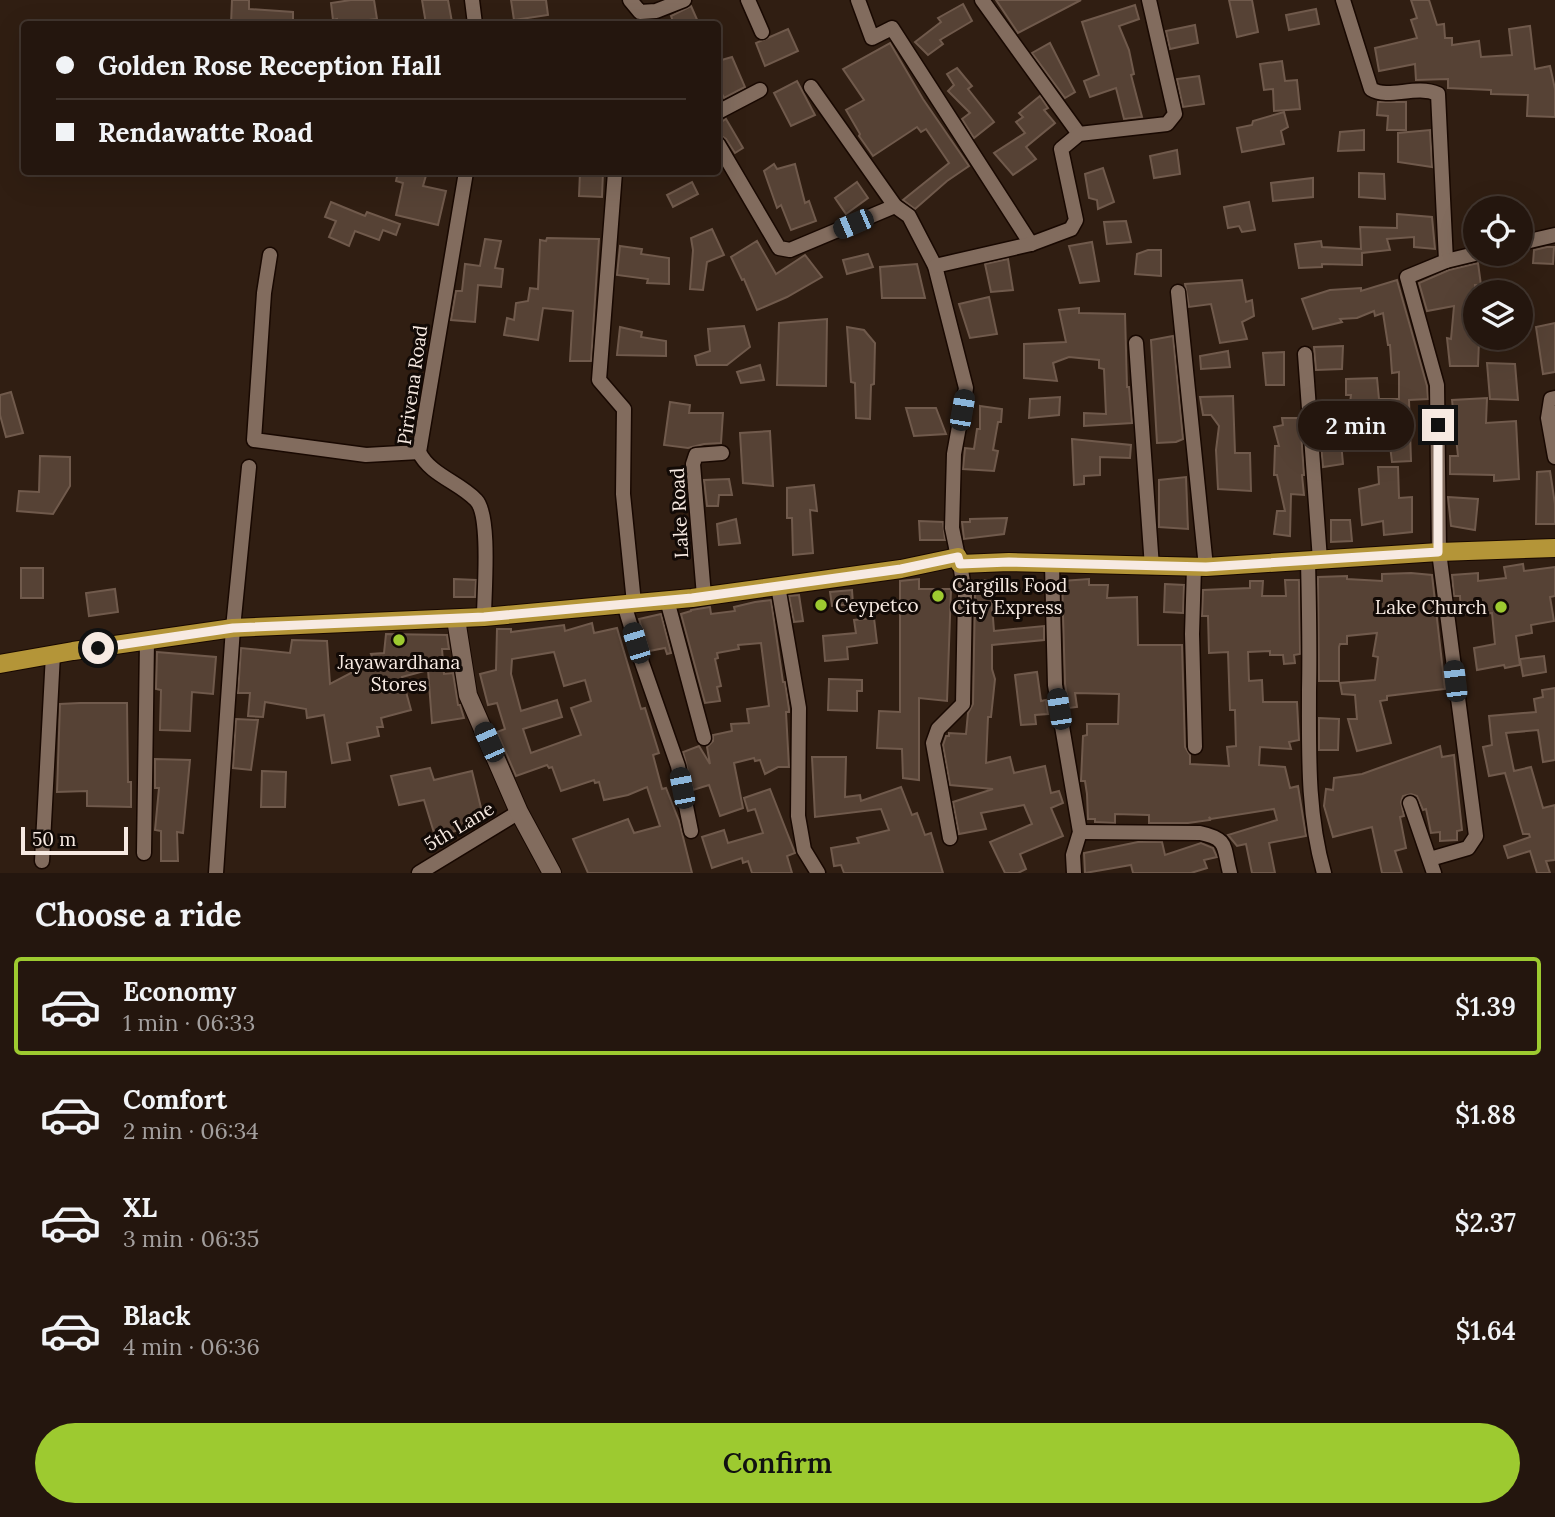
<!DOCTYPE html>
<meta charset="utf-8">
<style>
:root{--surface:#24160e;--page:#2c1f17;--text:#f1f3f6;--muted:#a39f9e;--line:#41352e;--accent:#9dca30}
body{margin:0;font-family:Lora,serif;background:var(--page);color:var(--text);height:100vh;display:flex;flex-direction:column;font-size:26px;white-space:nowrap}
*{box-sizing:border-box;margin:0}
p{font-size:23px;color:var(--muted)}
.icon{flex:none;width:38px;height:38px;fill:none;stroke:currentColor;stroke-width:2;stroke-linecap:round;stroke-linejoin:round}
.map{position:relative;height:873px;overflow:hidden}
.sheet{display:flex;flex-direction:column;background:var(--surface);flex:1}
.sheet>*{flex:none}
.hud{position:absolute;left:21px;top:21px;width:700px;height:154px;border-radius:7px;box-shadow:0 7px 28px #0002,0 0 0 2px var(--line);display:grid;align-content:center;height:154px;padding:0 35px;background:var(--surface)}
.tools{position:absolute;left:1463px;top:196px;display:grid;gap:14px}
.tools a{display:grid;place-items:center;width:70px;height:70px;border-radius:50%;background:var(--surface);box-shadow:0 7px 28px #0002,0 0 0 2px var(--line);font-size:35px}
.scale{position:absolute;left:21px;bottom:18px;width:107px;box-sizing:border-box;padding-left:7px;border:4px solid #f7eae2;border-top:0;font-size:19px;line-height:24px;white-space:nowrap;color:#f7eae2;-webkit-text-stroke:5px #120a06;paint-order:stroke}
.end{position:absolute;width:32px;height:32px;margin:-16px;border:9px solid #f7eae2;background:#111;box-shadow:0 0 0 4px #111}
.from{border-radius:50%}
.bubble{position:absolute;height:49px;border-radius:24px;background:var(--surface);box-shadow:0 7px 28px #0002,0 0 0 2px var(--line);font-size:23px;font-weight:600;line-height:49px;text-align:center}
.car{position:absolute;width:21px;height:42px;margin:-21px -10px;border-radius:9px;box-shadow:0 0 5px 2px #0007;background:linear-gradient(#222 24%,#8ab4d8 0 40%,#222 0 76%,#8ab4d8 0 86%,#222 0)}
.hud b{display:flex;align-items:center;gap:24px;height:66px;font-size:26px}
.hud b+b{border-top:2px solid var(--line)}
.hud i{width:18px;height:18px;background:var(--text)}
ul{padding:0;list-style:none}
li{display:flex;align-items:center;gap:21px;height:98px;margin:0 14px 10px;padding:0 21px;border:4px solid transparent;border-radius:7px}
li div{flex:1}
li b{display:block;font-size:26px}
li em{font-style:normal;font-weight:600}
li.active{border-color:var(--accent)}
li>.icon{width:63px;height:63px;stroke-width:1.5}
h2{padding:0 35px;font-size:32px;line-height:84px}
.cta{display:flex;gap:14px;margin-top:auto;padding:14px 35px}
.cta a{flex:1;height:80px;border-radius:42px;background:var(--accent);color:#111;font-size:28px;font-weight:600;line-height:80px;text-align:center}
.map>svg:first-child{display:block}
</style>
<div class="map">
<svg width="1555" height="873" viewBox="0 0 1555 873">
<rect width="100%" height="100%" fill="#301e12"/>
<g fill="#564235" stroke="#705a4c" stroke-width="2" fill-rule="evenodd">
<polygon points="232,0 249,0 249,9 293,12 293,24 231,24"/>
<polygon points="351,0 374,0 377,19 361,21 361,24 338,24 337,19 333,20 331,3"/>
<polygon points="422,0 448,0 452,22 426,24"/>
<polygon points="511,0 546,0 548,15 514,20"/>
<polygon points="996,0 1081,0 1018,33"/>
<polygon points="1229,0 1252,0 1258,32 1237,37"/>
<polygon points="1411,0 1429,0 1437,25 1444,24 1445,38 1452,38 1452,45 1479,41 1481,57 1512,55 1509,29 1530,26 1535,69 1550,66 1555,89 1555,117 1527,116 1528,95 1491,94 1491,90 1448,88 1448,79 1416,80 1415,64 1379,71 1375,48 1417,38 1411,20 1417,18"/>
<polygon points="963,4 972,21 940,40 943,44 928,55 915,42 941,22 938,18"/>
<polygon points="1135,5 1139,19 1119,26 1129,50 1134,74 1131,75 1142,117 1124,119 1116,88 1090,97 1084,81 1099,75 1082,22"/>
<polygon points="691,6 699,24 674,24 671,16"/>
<polygon points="1316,9 1319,24 1289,30 1286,15"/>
<polygon points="1195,25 1198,43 1170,49 1166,31"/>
<polygon points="788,29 798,51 765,66 756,43"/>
<polygon points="890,43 923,99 969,166 947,181 915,209 903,200 949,163 926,129 921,132 917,127 873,156 859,136 860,134 846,110 864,100 843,69"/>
<polygon points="1050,43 1075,92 1065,98 1032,53"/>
<polygon points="732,57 745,87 724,98 718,86 718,61"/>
<polygon points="1282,61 1285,81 1297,80 1300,109 1274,111 1273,89 1264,90 1260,64"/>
<polygon points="957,68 972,86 968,89 994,122 974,138 962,119 970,113 948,91 954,85 947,74"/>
<polygon points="1199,76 1204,104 1183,107 1177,79"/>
<polygon points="797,81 815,115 791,126 774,93"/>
<polygon points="1040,96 1048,108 1044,110 1055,123 1026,147 1036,159 1013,175 994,153 1025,133 1016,122 1023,117 1019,113"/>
<polygon points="1378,102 1406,102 1406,130 1387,130 1388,116 1377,115"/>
<polygon points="1284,112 1288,127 1281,131 1284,144 1242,152 1237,128 1252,125 1253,121"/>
<polygon points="726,119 743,148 735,153 726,139 718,134 718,124"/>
<polygon points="1364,130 1364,150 1338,151 1340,132"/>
<polygon points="1430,130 1432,167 1398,162 1398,133"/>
<polygon points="1177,150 1180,174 1154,178 1150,156"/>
<polygon points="774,164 777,169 795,164 805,203 809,201 816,221 791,230 781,205 777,208 764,171"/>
<polygon points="1103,168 1114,202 1098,209 1097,200 1089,198 1085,174"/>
<polygon points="398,172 427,172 423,186 446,191 438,225 396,215 403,183 396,181"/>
<polygon points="580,172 603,172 602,197 579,196"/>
<polygon points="1359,173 1384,174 1385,199 1359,197"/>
<polygon points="1313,178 1313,197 1273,201 1271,183"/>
<polygon points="692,182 698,194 673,207 667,195"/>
<polygon points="857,182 868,198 846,214 835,198"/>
<polygon points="331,202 365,216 367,212 400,224 396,235 383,230 379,240 355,231 349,246 329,237 336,221 325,217"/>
<polygon points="1249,202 1255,230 1242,232 1239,226 1228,228 1224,207"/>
<polygon points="1397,214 1432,217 1435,249 1414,247 1414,237 1387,239 1390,250 1362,253 1362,265 1322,264 1322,267 1299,268 1295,244 1321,241 1322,247 1361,249 1360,227 1397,228"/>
<polygon points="1126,221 1131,242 1107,244 1104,222"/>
<polygon points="712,229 724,255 707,262 703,290 690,289 693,250 691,238"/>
<polygon points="547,238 599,239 591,361 570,361 573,311 543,308 538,340 504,335 507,318 514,320 516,303 528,301 530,288 538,289 540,240 546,241"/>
<polygon points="485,239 501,241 495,268 503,269 501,287 478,285 475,322 451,320 456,291 462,291 465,264 480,266"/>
<polygon points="757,241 776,274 805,255 822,277 787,297 757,310 744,279 742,280 731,257"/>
<polygon points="1092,242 1099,281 1080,283 1069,246"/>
<polygon points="620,246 642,249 641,254 669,258 669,284 647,283 648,279 617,275"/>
<polygon points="1547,247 1554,247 1553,264 1533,263 1534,250"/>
<polygon points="1148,250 1161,250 1161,276 1135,274 1137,254"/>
<polygon points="868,254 873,267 847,274 843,260"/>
<polygon points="1008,259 1013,290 991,292 985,264"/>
<polygon points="1478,263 1481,285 1475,285 1475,341 1479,341 1478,366 1450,366 1447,338 1451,339 1454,306 1427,311 1419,283 1449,270"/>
<polygon points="917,264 925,298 882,298 880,267"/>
<polygon points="1242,280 1246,302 1252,300 1254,316 1242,322 1247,339 1220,343 1211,304 1189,307 1185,284"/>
<polygon points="1397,280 1427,386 1428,399 1409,400 1411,461 1392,462 1386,413 1348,417 1351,395 1346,395 1346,379 1377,378 1379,399 1399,399 1399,372 1392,373 1390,345 1388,345 1383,313 1375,316 1374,311 1357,318 1340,319 1342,322 1313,329 1302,299 1330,290 1361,288 1361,291"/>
<polygon points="989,297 997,334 970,338 959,304"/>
<polygon points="1079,308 1079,313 1125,314 1127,387 1129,387 1132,423 1084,426 1084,413 1106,414 1104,369 1099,368 1099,360 1069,357 1053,363 1057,381 1024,378 1024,344 1066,342 1059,310"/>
<polygon points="827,319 826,386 777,385 779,323"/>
<polygon points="1555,323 1555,372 1543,374 1536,327"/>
<polygon points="744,326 750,347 727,365 697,365 695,356 710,351 708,329"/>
<polygon points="620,327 642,332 641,337 666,341 666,356 617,355"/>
<polygon points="847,327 864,330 875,343 874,384 871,385 870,419 856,418 855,383 851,382"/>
<polygon points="1173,336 1183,439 1176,442 1157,443 1151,340"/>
<polygon points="1343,346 1342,369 1316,370 1314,347"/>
<polygon points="1228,351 1230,367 1201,369 1200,356"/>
<polygon points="1284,352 1284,385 1266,385 1263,353"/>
<polygon points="1487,363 1515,364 1518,400 1490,399"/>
<polygon points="760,365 764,380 741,383 737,372"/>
<polygon points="11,392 23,433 6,437 0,415 0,395"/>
<polygon points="1233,396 1235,453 1250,453 1251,491 1218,489 1216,450 1219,426 1211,415 1203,415 1200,397"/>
<polygon points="1060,397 1059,415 1029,418 1030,399"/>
<polygon points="1487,398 1486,423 1516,421 1519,479 1494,481 1494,475 1450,474 1450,456 1458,456 1452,400"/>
<polygon points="670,402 690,405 689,413 723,413 721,443 704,444 688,448 664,445"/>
<polygon points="980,406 1002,409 1001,422 998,422 993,450 998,451 994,471 963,469 965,448 974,449 977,429 980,429"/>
<polygon points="906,408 936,408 946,434 914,436"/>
<polygon points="1282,418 1300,418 1304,475 1302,475 1304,495 1291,494 1290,536 1274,534 1277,511 1285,511 1277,475 1274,475 1275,446 1279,446 1274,427 1283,425"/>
<polygon points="770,431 773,486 743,483 740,433"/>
<polygon points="1340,431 1343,464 1323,467 1320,433"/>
<polygon points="1072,439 1131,445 1130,458 1100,457 1100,475 1084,476 1084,484 1074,485"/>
<polygon points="40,456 70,457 70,486 53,514 17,511 19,491 39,492"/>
<polygon points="1378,467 1398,467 1399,498 1412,497 1412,532 1384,535 1383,521 1362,525 1359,489 1379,484"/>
<polygon points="1550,471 1555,504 1555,524 1536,524 1537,472"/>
<polygon points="1186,477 1188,529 1159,527 1159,480"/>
<polygon points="729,479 732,495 719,495 718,506 707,506 704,480"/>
<polygon points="814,485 817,511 810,510 813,553 793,555 792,518 787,518 787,488"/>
<polygon points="1448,497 1478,499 1475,530 1451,526"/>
<polygon points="1007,518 1004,534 964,539 962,522 970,522 970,519"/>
<polygon points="736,519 740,543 719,545 717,524"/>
<polygon points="1331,520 1350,520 1352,541 1331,542"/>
<polygon points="919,521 943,522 945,540 920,540"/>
<polygon points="1523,564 1524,571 1555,567 1555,596 1550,597 1554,621 1531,625 1532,633 1516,636 1520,665 1505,668 1504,665 1477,670 1474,648 1495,644 1492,613 1461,614 1460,596 1454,596 1452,575 1478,573 1478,581 1506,578 1504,567"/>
<rect x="21" y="568" width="22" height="30"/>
<polygon points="1411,573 1432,575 1445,689 1387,696 1387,700 1380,701 1391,743 1357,751 1348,719 1357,719 1355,695 1342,694 1340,683 1375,680 1378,657 1373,656 1377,633 1347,636 1347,644 1340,644 1339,647 1339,681 1319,681 1318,577 1347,576 1347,579 1382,581 1382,574"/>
<polygon points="454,579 476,580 475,597 454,597"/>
<polygon points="919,579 919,589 951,589 947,701 919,698 919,780 903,778 902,749 877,748 879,711 900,712 900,581"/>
<polygon points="1089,579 1089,585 1108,585 1107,598 1137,597 1138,645 1182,645 1185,747 1190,755 1190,764 1229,766 1227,747 1236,746 1235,710 1230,710 1228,652 1209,653 1208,616 1202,616 1203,590 1250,588 1250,581 1263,581 1262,596 1286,596 1285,580 1299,580 1300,654 1294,655 1295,663 1284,664 1283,655 1270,655 1270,651 1248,652 1249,681 1262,680 1263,702 1297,702 1299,740 1289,742 1291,749 1260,747 1259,765 1285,767 1290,788 1298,786 1306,836 1269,843 1275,873 1252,873 1246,844 1237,846 1228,835 1277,820 1274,809 1211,819 1209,817 1210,820 1188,823 1149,823 1149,815 1115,814 1115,823 1095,822 1095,819 1088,819 1087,794 1085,781 1081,781 1083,736 1087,735 1087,724 1118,724 1119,694 1075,693 1077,707 1069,708 1065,684 1062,581"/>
<polygon points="990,580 994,631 1044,626 1044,640 992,645 992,669 995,679 991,717 988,717 986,763 1010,757 1014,773 1045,766 1051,793 1059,791 1063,803 1051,808 1063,836 1020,854 1026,869 1018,873 1005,873 990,842 1032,824 1024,805 981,813 986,829 959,834 953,802 993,789 950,785 943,745 946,736 949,736 949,733 966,734 968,713 973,704 975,594 973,581"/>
<polygon points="1165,584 1184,585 1183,613 1164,612"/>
<polygon points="115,589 118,612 89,616 86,593"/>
<polygon points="852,590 853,604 832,606 830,592"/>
<polygon points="799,595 803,621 794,622 789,596"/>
<polygon points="771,600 783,682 785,682 789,709 789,712 786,712 789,767 778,767 765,774 760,760 755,761 754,758 734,763 743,808 720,816 709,785 693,790 683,752 699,746 710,764 707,747 713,741 713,735 732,731 731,724 749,723 747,709 769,706 761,643 738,645 739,649 717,653 718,658 715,659 721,686 717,687 720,701 705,703 681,614 691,611 691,610 710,607 711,614 735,611 734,607 755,602"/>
<polygon points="661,614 671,653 667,654 665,648 649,651 639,619"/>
<polygon points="874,618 877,643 847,647 848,659 825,661 823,636 856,633 854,620"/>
<path d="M592,623L594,633L617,628L641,709L645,708L659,753L653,755L662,789L666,788L679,821L692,873H588L573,839L628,819L634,833L660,826L647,787L628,795L604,800L599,782L595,783L594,780L561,791L552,767L549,768L547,765L516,776L497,732L505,729L497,703L488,705L480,674L496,670L497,629H511V632L564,625L565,631ZM554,652L564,686L585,680L591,701L571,708L581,735L531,753L523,729L562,717L557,700L521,711L511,674L512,659Z"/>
<polygon points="386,634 447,635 449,649 442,649 444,674 453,673 458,705 460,705 464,718 432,723 428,670 402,677 411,710 381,718 383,727 377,727 379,736 347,743 350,760 332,763 324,715 307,718 306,709 265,702 263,717 248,716 250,693 238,693 241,648 290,653 292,640 327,641 330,684 374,661 371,654 384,653"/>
<polygon points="157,652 216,657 213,694 192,692 190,731 160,730 161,690 156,689"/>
<polygon points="1544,656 1546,672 1523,676 1520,659"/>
<polygon points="1037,672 1041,701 1046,700 1048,714 1035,715 1036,724 1021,725 1015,675"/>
<polygon points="829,679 862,680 862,691 857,691 857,711 828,710"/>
<polygon points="1555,688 1555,760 1543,762 1538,730 1506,733 1514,771 1531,767 1543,808 1555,805 1555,860 1546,861 1550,873 1537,873 1530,851 1508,858 1504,846 1530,837 1529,834 1523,834 1505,773 1489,776 1483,747 1492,745 1489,716 1536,712 1534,699 1543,697 1542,690"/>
<polygon points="80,703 127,703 128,782 131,782 131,807 87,806 87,791 57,792 60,704"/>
<polygon points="1319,718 1339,719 1338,750 1319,750"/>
<polygon points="236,719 258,720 251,770 233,768"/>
<polygon points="1440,746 1442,757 1454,755 1462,830 1457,831 1457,840 1440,841 1440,832 1431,833 1426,809 1423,810 1417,796 1411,794 1403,796 1401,802 1404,816 1400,817 1406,848 1395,851 1402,873 1382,873 1372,827 1333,837 1324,806 1326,789 1333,790 1334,778 1362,774"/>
<polygon points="812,757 846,757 845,797 860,795 861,801 901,787 912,815 917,813 925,835 931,833 943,873 844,873 841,865 834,866 831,848 859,843 857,838 889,830 881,809 815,817"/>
<polygon points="155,759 190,760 183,833 177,832 178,861 161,861 161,831 155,830 159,788 155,788"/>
<polygon points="430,768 434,780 472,771 483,816 455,831 435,836 424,800 399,805 391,776"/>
<polygon points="262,771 286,772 285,807 261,807"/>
<polygon points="770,789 795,853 787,856 792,873 752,873 748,861 743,863 742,858 712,868 702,837 724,830 728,843 763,833 755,809 748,811 744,798"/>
<polygon points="1138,842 1162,842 1165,855 1201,843 1213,848 1217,857 1204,860 1207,868 1191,873 1133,873 1131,865 1085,873 1084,853"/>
</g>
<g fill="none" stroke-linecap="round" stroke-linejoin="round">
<defs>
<g id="street">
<polyline points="472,0 475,24"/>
<polyline points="630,0 640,12 656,11 684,0"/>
<polyline points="748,0 762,32"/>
<polyline points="858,0 872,38 892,28 1031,244"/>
<polyline points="982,0 1079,134"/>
<path d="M1343,0L1371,89C1389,100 1415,84 1438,94L1446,261L1407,277L1437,385L1439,552L1476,836L1468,848L1430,859"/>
<polyline points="811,87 895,206 909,216 935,266 966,388 954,454 952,528 958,557"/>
<polyline points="718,112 760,90"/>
<polyline points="718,144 779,248 790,250 895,206"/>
<path d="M466,172L419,452C430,475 459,482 476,500C491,515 484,594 484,617"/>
<polyline points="615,172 599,380 624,409 623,494 634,603"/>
<polyline points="1521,243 1555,235"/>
<polyline points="270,255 264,293 254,440 366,455 419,452"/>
<polyline points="1446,261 1475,254"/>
<polyline points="935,266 1031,244 1071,229 1076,220 1061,149 1079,134 1167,124 1175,114 1149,0"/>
<polyline points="1178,292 1206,567"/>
<polyline points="1136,343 1152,567"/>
<polyline points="1305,354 1320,560"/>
<polyline points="1555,398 1551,399 1548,418 1555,457"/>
<path d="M1308,561C1309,604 1310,647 1309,690C1309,752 1307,813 1324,873"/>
<polyline points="1052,565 1055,685 1080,832 1073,855 1074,873"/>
<polyline points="1194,567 1192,634 1195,747"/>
<polyline points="778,586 799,708 798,816 804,850 818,873"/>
<polyline points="704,596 693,464 696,455 722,453"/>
<polyline points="667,600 704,738"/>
<polyline points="624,604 642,663 678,766 691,831"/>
<polyline points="1410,803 1434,873"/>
<path d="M1080,832L1200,833C1229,839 1223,847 1230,873"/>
<polyline points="950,838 933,743 938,729 963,704 965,594 960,564"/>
<polyline points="144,853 147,640"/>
<polyline points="42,861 53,654"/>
<polyline points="216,873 233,628 249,467"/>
<polyline points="419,873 519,812"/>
</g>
<polyline id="secondary" points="456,619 468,695 519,812 552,873"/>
<polyline id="primary" points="0,664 73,651 233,628 484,617 692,598 901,569 958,557 960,564 1009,562 1206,567 1439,552 1555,548"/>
</defs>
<use href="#street" stroke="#180801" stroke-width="17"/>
<use href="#secondary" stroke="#180801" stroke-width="20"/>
<use href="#primary" stroke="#180801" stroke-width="20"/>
<use href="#street" stroke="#826c5e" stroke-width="14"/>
<use href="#secondary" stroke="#826c5e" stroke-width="18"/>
<use href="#primary" stroke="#b49538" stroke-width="18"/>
</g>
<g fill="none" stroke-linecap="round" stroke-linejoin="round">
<polyline stroke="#f7eae2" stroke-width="9" points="98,648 233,628 484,617 692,598 901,569 958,557 960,564 1009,562 1206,567 1438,552 1438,425"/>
</g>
<g fill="#9dca30" stroke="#120a06" stroke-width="2.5">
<circle cx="938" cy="596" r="7"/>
<circle cx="821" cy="605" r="7"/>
<circle cx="1501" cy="607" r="7"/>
<circle cx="399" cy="640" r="7"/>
</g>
<g text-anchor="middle" stroke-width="6" stroke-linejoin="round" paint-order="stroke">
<g font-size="19" fill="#f7eae2" stroke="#120a06">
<text transform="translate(412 385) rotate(-82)" y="7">Pirivena Road</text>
<text transform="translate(679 513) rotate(-93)" y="7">Lake Road</text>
<text transform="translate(459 826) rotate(-31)" y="7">5th Lane</text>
</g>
<g font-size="19" fill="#f7eae2" stroke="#120a06" text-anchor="start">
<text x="952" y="592">Cargills Food<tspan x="952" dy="22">City Express</tspan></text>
<text x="835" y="612">Ceypetco</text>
<text x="1487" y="614" text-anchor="end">Lake Church</text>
<text x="399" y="669" text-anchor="middle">Jayawardhana<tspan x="399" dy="22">Stores</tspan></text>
</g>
</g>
</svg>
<div class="tools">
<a><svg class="icon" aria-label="locate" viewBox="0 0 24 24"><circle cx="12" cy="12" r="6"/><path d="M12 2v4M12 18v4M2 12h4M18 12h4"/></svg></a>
<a><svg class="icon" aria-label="layers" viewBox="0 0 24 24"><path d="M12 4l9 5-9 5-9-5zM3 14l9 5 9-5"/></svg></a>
</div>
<div class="scale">50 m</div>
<i class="end from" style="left:98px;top:648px"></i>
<i class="end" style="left:1438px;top:425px"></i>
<div class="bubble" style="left:1298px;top:401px;width:116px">2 min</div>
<i class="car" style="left:853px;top:224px;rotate:247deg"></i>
<i class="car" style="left:962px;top:410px;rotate:10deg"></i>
<i class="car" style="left:636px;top:643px;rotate:343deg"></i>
<i class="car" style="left:1455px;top:681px;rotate:353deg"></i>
<i class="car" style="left:1059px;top:709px;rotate:351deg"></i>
<i class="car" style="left:489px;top:742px;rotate:336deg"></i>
<i class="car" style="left:682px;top:788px;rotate:349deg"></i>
<div class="hud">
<b><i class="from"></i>Golden Rose Reception Hall</b>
<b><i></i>Rendawatte Road</b>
</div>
</div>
<section class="sheet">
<h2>Choose a ride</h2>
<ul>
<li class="active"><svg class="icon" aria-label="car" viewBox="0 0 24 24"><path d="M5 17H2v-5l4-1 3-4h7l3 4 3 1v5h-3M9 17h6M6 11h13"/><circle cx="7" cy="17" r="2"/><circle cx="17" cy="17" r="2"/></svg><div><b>Economy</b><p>1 min · 06:33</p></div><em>$1.39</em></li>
<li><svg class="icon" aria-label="car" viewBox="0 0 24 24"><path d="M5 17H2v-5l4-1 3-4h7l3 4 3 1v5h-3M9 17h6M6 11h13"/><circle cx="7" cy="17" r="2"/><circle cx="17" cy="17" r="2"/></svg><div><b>Comfort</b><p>2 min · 06:34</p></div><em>$1.88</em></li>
<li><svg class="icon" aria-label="car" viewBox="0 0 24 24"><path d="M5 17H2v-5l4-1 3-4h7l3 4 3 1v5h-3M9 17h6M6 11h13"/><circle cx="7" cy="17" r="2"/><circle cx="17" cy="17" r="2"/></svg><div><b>XL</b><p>3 min · 06:35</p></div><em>$2.37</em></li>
<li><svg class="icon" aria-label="car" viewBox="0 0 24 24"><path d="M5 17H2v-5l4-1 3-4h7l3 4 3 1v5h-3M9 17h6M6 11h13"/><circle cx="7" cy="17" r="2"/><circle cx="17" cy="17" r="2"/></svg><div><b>Black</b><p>4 min · 06:36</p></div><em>$1.64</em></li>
</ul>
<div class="cta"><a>Confirm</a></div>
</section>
